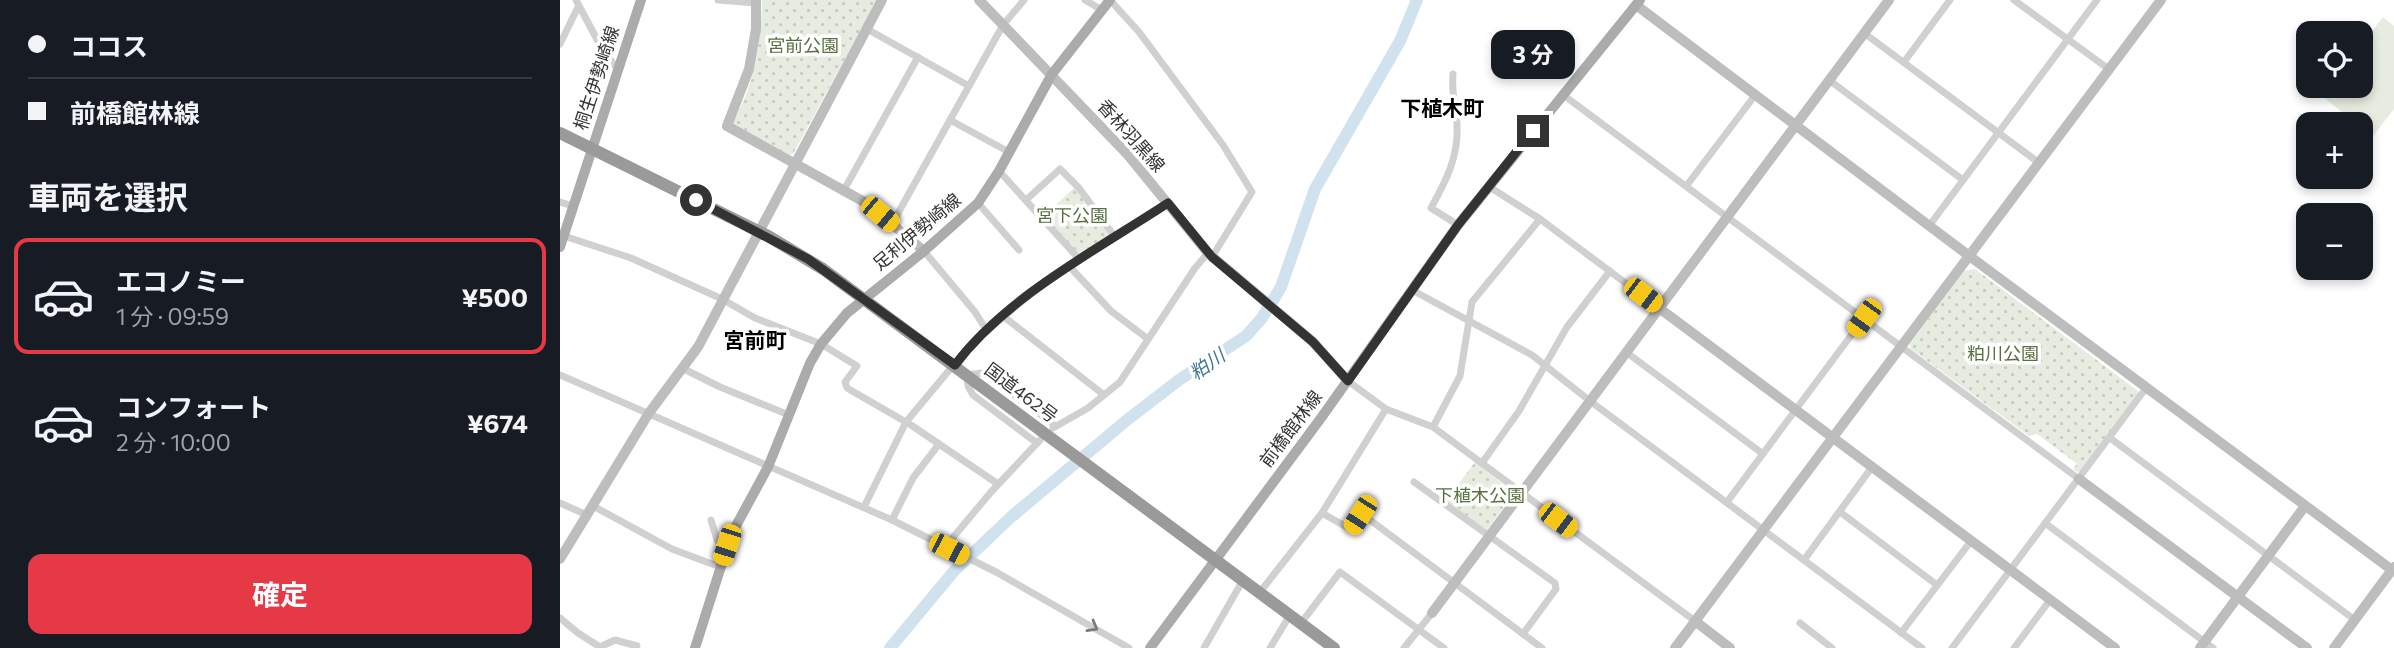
<!DOCTYPE html>
<html lang="ja">
<meta charset="utf-8">
<style>
:root{--surface:#171b24;--page:#20242c;--text:#f1f3f6;--muted:#9ea1a6;--line:#363941;--accent:#e63946}
body{margin:0;font-family:Commissioner,"Noto Sans JP",sans-serif;background:var(--page);color:var(--text);height:100vh;display:flex;flex-direction:column;font-size:26px;white-space:nowrap}
*{box-sizing:border-box;margin:0}
p{font-size:23px;color:var(--muted)}
.icon{flex:none;width:38px;height:38px;fill:none;stroke:currentColor;stroke-width:2;stroke-linecap:round;stroke-linejoin:round}
.map{position:relative;flex:1;overflow:hidden}
.details{display:flex;flex-direction:column;background:var(--surface);width:560px}
.details>*{flex:none}
.hud{display:grid;align-content:center;height:154px;padding:0 28px;background:var(--surface)}
.controls{position:absolute;left:1736px;top:21px;display:grid;gap:14px}
.controls a{display:grid;place-items:center;width:77px;height:77px;border-radius:14px;background:var(--surface);box-shadow:0 4px 10px #0003;font-size:35px}
.end{position:absolute;width:32px;height:32px;margin:-16px;border:9px solid #333;background:#fff;box-shadow:0 0 0 4px #fff}
.from{border-radius:50%}
.bubble{position:absolute;height:49px;border-radius:14px;background:var(--surface);box-shadow:0 4px 10px #0003;font-size:23px;font-weight:700;line-height:49px;text-align:center}
.car{position:absolute;width:21px;height:42px;margin:-21px -10px;border-radius:9px;box-shadow:0 0 5px 2px #0007;background:linear-gradient(#f5c518 24%,#345 0 40%,#f5c518 0 76%,#345 0 86%,#f5c518 0)}
.hud b{display:flex;align-items:center;gap:24px;height:66px;font-size:26px}
.hud b+b{border-top:2px solid var(--line)}
.hud i{width:18px;height:18px;background:var(--text)}
ul{padding:0;list-style:none}
li{display:flex;align-items:center;gap:21px;height:116px;margin:0 14px 10px;padding:0 14px;border:4px solid transparent;border-radius:14px}
li div{flex:1}
li b{display:block;font-size:26px}
li em{font-style:normal;font-weight:700}
li.current{border-color:var(--accent)}
li>.icon{width:63px;height:63px;stroke-width:1.5}
h2{padding:0 28px;font-size:32px;line-height:84px}
.primary-button{display:flex;gap:14px;margin-top:auto;padding:14px 28px}
.primary-button a{flex:1;height:80px;border-radius:14px;background:var(--accent);color:#fff;font-size:28px;font-weight:700;line-height:80px;text-align:center}
main{display:flex;flex:1;min-height:0}
.map>svg:first-child{display:block}
</style>
<main>
<section class="details">
<div class="hud">
<b><i class="from"></i>ココス</b>
<b><i></i>前橋館林線</b>
</div>
<h2>車両を選択</h2>
<ul>
<li class="current"><svg class="icon" aria-label="car" viewBox="0 0 24 24"><path d="M5 17H2v-5l4-1 3-4h7l3 4 3 1v5h-3M9 17h6M6 11h13"/><circle cx="7" cy="17" r="2"/><circle cx="17" cy="17" r="2"/></svg><div><b>エコノミー</b><p>1 分 · 09:59</p></div><em>¥500</em></li>
<li><svg class="icon" aria-label="car" viewBox="0 0 24 24"><path d="M5 17H2v-5l4-1 3-4h7l3 4 3 1v5h-3M9 17h6M6 11h13"/><circle cx="7" cy="17" r="2"/><circle cx="17" cy="17" r="2"/></svg><div><b>コンフォート</b><p>2 分 · 10:00</p></div><em>¥674</em></li>
</ul>
<div class="primary-button"><a>確定</a></div>
</section>
<div class="map">
<svg width="1834" height="648" viewBox="0 0 1834 648">
<defs>
<pattern id="grass-dots" width="8" height="8" patternUnits="userSpaceOnUse" patternTransform="scale(1.75)"><rect width="8" height="8" fill="#e6ecdf"/><path d="M2 2h.1M6 6h.1" fill="none" stroke="#c6cbc0" stroke-width="1.8" stroke-linecap="round"/></pattern>
</defs>
<rect width="100%" height="100%" fill="#fff"/>
<g fill="url(#grass-dots)">
<path d="M202,0H317L233,154L230,155L175,125L173,122C195,83 201,44 202,0Z"/>
<polygon points="515,187 549,234 548,238 523,254 518,253 484,216"/>
<polygon points="1415,269 1578,391 1578,394 1521,471 1517,472 1513,469 1517,464 1477,434 1469,436 1350,348 1350,344 1404,271"/>
<polygon points="915,462 954,493 927,530 886,501"/>
</g>
<polygon fill="#e6ecdf" points="1823,17 1834,26 1834,109 1813,136 1801,127 1801,124 1797,124 1762,96 1770,86 1801,86 1801,46"/>
<g fill="none" stroke-linecap="round" stroke-linejoin="round">
<polyline stroke="#cfe2ee" stroke-width="12" points="330,648 394,571 451,517 567,420 619,380 686,336 702,318 721,287 755,189 840,41 857,0"/>
<g stroke="#d0d0d0" stroke-width="7">
<polyline points="16,0 41,47 58,70"/>
<polyline points="158,0 196,3"/>
<polyline points="525,0 542,10"/>
<polyline points="550,0 579,32 663,145 692,192 652,257"/>
<polyline points="1454,0 1550,70"/>
<polyline points="307,29 409,86"/>
<polyline points="1304,33 1478,162"/>
<polyline points="0,44 18,7"/>
<polyline points="1344,62 1390,0"/>
<path d="M893,74C891,92 896,107 897,124C899,156 886,181 871,208L898,225"/>
<polyline points="1269,80 1403,180"/>
<polyline points="1002,94 1519,479"/>
<polyline points="390,120 449,152"/>
<polyline points="439,171 520,260"/>
<polyline points="1127,185 1196,94"/>
<polyline points="928,186 980,219 1099,308"/>
<polyline points="284,190 358,57"/>
<polyline points="466,200 500,169 519,188 555,237"/>
<polyline points="0,202 13,206"/>
<polyline points="418,203 459,250"/>
<polyline points="332,224 443,25 464,0"/>
<polyline points="1369,226 1537,0"/>
<polyline points="4,236 71,258 162,299 195,318 261,344 297,366 285,382 287,388 351,425 438,484"/>
<polyline points="364,251 415,312 427,331"/>
<polyline points="510,267 551,311 588,339"/>
<polyline points="852,290 972,355 1030,401 1362,648"/>
<polyline points="443,316 544,395"/>
<polyline points="1066,352 1203,454"/>
<polyline points="122,368 160,387 229,415"/>
<polyline points="0,375 332,520 436,572 569,648"/>
<polyline points="788,381 826,409 873,427 1135,621"/>
<polyline points="873,427 900,376 912,302 980,219"/>
<polyline points="493,428 528,408 560,382 635,268 648,253"/>
<polyline points="1550,438 1795,620"/>
<polyline points="477,443 413,395 408,386 407,375 422,373 427,375 496,426"/>
<polyline points="922,463 959,411 1007,327 1050,271"/>
<polyline points="854,482 995,583 996,589 963,634"/>
<polyline points="1167,502 1304,318"/>
<polyline points="0,503 27,515"/>
<polyline points="33,506 112,549 160,567"/>
<polyline points="304,507 346,422 411,344 481,285 608,203"/>
<polyline points="1280,512 1377,585"/>
<polyline points="762,513 790,529 802,514 982,648"/>
<polyline points="151,520 157,540 167,545"/>
<polyline points="332,520 353,478 379,444"/>
<polyline points="1485,523 1653,648"/>
<polyline points="385,547 431,492 480,440"/>
<polyline points="1244,560 1312,467"/>
<polyline points="700,592 762,513 826,409"/>
<polyline points="0,618 18,633 40,647 55,640 77,646"/>
<polyline points="741,623 780,572 884,648"/>
<polyline points="1240,623 1272,648"/>
<polyline points="1341,633 1411,541"/>
<polyline points="644,648 683,580"/>
<polyline points="710,648 730,615"/>
<polyline points="844,648 872,613"/>
<polyline points="1392,648 1586,388"/>
<polyline points="1454,648 1490,600"/>
</g>
<g stroke="#bdbdbd" stroke-width="10">
<polyline points="196,0 196,29 189,69 167,126 308,204 364,251"/>
<polyline points="419,0 568,155 648,253 752,341 788,381"/>
<polyline points="1076,5 1408,255 1832,570"/>
<polyline points="1099,308 1555,648"/>
<polyline points="1519,479 1747,648"/>
<polyline points="0,559 89,413 138,347 322,0"/>
<polyline points="872,613 1329,0"/>
<polyline points="1135,621 1170,648"/>
<polyline points="1115,648 1601,0"/>
<polyline points="1640,648 1745,506"/>
<polyline points="1774,648 1834,567"/>
</g>
<g stroke="#ababab" stroke-width="10">
<polyline points="0,247 81,0"/>
<polyline points="135,648 171,535 208,467 250,363 261,344 287,313 364,251 418,203 439,171 492,74 550,0"/>
<polyline points="590,648 761,418 898,225 1080,0"/>
</g>
<polyline stroke="#9a9a9a" stroke-width="12" points="0,133 208,236 263,269 774,648"/>
</g>
<defs><path id="oneway-chevron" d="M-2-3.5L2.5 0L-2 3.5" fill="none" stroke-width="1.6" stroke-linecap="round" stroke-linejoin="round" transform="scale(1.75)"/></defs>
<use stroke="#7a7a7a" href="#oneway-chevron" transform="translate(533 627) rotate(30)"/>
<g fill="none" stroke-linecap="round" stroke-linejoin="round">
<path stroke="#333" stroke-width="9" d="M136,200L248,259L395,365C446,297 538,249 608,203L652,257L753,342L788,381L898,225L973,131"/>
</g>
<g text-anchor="middle" stroke-width="7" stroke-linejoin="round" paint-order="stroke">
<g font-size="18" fill="#56703f" stroke="#fff">
<text x="243" y="52">宮前公園</text>
<text x="512" y="222">宮下公園</text>
<text x="1443" y="360">粕川公園</text>
<text x="920" y="502">下植木公園</text>
</g>
<g font-size="18" fill="#333" stroke="#fff">
<text transform="translate(37 78) rotate(-72)" y="6">桐生伊勢崎線</text>
<text transform="translate(571 136) rotate(48)" y="6">香林羽黒線</text>
<text transform="translate(357 232) rotate(-40)" y="6">足利伊勢崎線</text>
<text transform="translate(461 393) rotate(37)" y="6">国道462号</text>
<text transform="translate(731 429) rotate(-53)" y="6">前橋館林線</text>
</g>
<g font-size="19" font-style="italic" fill="#3f7597" stroke="#fff">
<text transform="translate(647 364) rotate(-35)" y="7">粕川</text>
</g>
<g font-size="21" font-weight="bold" fill="#000" stroke="#fff">
<text x="882" y="116">下植木町</text>
<text x="195" y="348">宮前町</text>
</g>
</g>
</svg>
<div class="controls">
<a><svg class="icon" aria-label="locate" viewBox="0 0 24 24"><circle cx="12" cy="12" r="6"/><path d="M12 2v4M12 18v4M2 12h4M18 12h4"/></svg></a>
<a>+</a>
<a>−</a>
</div>
<i class="end from" style="left:136px;top:200px"></i>
<i class="end" style="left:973px;top:131px"></i>
<div class="bubble" style="left:931px;top:30px;width:84px">3 分</div>
<i class="car" style="left:320px;top:214px;rotate:130deg"></i>
<i class="car" style="left:1083px;top:295px;rotate:127deg"></i>
<i class="car" style="left:1304px;top:318px;rotate:216deg"></i>
<i class="car" style="left:800px;top:515px;rotate:213deg"></i>
<i class="car" style="left:998px;top:520px;rotate:127deg"></i>
<i class="car" style="left:167px;top:545px;rotate:198deg"></i>
<i class="car" style="left:389px;top:549px;rotate:117deg"></i>
</div>
</main>
